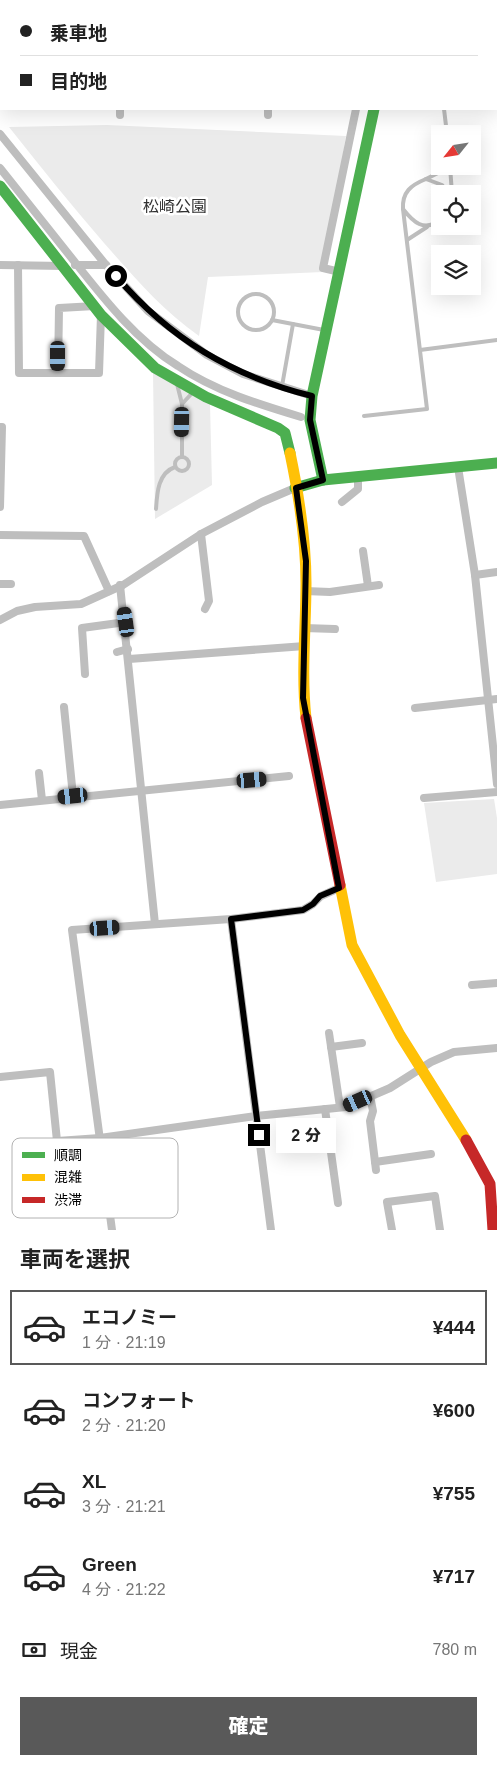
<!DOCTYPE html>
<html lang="ja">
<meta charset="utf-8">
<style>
:root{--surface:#fff;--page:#f2f2f2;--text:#222;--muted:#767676;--line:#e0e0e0;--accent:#595959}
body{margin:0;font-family:Helvetica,"Noto Sans JP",sans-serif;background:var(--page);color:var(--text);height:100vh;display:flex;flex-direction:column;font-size:19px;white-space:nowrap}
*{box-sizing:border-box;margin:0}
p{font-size:16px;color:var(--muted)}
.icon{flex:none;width:28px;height:28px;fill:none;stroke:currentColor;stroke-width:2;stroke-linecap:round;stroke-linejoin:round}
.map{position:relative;height:1230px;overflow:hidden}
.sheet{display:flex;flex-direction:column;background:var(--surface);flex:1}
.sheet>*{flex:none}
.banner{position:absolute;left:0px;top:0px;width:498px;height:110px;box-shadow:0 5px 20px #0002;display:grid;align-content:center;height:110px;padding:0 20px;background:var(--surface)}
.needle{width:32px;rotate:240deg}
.buttons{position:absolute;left:431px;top:125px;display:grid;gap:10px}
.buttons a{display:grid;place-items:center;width:50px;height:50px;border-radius:0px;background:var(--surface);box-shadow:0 5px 20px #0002;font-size:25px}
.end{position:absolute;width:22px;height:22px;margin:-11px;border:6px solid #000;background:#fff;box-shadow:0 0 0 2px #fff}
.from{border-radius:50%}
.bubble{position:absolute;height:35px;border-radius:0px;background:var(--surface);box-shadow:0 5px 20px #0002;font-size:16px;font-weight:800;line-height:35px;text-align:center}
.car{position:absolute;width:15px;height:30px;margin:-15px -8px;border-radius:6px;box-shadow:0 0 4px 1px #0007;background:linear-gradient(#222 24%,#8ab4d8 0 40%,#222 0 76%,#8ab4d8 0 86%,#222 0)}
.banner b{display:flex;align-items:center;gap:18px;height:48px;font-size:19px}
.banner b+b{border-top:1px solid var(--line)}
.banner i{width:12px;height:12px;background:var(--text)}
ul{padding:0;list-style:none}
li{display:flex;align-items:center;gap:15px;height:75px;margin:0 10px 8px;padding:0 10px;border:2px solid transparent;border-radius:0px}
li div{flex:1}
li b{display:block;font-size:19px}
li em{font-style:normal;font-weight:800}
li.current{border-color:var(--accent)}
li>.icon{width:45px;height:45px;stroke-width:1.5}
h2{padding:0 20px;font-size:22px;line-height:60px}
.pay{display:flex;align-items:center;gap:12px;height:55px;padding:0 20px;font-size:19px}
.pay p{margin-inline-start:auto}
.button{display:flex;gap:10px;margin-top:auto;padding:10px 20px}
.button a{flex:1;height:58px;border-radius:0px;background:var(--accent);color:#fff;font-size:20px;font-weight:800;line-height:58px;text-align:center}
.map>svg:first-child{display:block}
</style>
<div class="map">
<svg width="497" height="1230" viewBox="0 0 497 1230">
<rect width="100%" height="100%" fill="#fff"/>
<g fill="#ebebeb">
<path d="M107,125L346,136L323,272L208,277L199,336C161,309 135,278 104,243C71,205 40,166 9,127Z"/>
<polygon points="153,371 210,404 212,485 155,519"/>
<polygon points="494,799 497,818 497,874 436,882 424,803"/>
</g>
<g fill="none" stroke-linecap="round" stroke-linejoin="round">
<g stroke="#bebebe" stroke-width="4">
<polyline points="432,0 432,1"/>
<polyline points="444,109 447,134"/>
<polyline points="450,166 452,194"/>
<polyline points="426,179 450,167"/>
<path d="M403,209C402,192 411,185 426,179L442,185L449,194"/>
<polyline points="407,240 427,227"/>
<circle cx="256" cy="312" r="18"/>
<polyline points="272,320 324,330"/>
<polyline points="420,350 497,340"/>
<polyline points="177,384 182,404 182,456"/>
<polyline points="282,386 293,324"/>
<polyline points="182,404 194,391"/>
<path d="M364,416L427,409L403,209C414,223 423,231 440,221"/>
<circle cx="182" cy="464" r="7"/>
<path d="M156,509C157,493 158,473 175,467"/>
</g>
<g stroke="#bebebe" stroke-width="8">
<polyline points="214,0 214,1"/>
<polyline points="334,0 335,1"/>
<polyline points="38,1 38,0"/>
<polyline points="87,1 87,0"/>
<polyline points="274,1 274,0"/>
<polyline points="0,39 1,39"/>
<polyline points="120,109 120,115"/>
<polyline points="268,109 268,115"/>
<polyline points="0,134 106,265 148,311 207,355 243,374 312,396"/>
<path d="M0,168C25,199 49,230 74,261C104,299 136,340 178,366C215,391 258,404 301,417"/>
<polyline points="0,265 64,266"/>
<polyline points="18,265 19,373 99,373 101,315"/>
<polyline points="75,265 106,265"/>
<polyline points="340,272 323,268 356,109"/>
<polyline points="58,373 59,308 95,306"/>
<polyline points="0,427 2,427 0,507"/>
<polyline points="458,467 475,575 497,784"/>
<polyline points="342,502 358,489 358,477"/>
<polyline points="201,534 209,601 205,609"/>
<polyline points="0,535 84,536 109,591"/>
<polyline points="363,551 368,586"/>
<polyline points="475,575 497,572"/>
<polyline points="0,584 11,584"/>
<polyline points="120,585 155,924"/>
<polyline points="305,591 330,592 379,585"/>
<polyline points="0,620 17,611 35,607 81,604 123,585 201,534 262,502 295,488"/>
<polyline points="304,628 335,629"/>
<polyline points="117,652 128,649"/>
<polyline points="129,659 305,646"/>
<polyline points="85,674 82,628 126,622"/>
<polyline points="64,707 73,796"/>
<polyline points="415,708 497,699"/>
<polyline points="39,773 42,800"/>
<polyline points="424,798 497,792"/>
<polyline points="0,805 289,776"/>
<polyline points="231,919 271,1230"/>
<polyline points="472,985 497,983"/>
<polyline points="329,1033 340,1107"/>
<polyline points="331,1047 362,1043"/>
<polyline points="0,1077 50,1072 57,1141 100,1138 256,1116 346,1107 390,1088 431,1062 454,1052 497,1048"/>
<polyline points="370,1096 373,1111 370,1121 376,1170"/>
<polyline points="325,1109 338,1203"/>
<polyline points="375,1162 431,1154"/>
<polyline points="112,1230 72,930 231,919 303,910 313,904 321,896 339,888"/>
<polyline points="392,1230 387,1202 435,1196 440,1230"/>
</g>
<g stroke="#4caf50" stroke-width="11">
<polyline points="0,186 101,315 155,368 206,397 278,428 285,433 290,453"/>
<polyline points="323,480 310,420 312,396 374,109"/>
<polyline points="295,488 323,480 497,463"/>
</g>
<g stroke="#ffc107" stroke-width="11">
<polyline points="355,0 355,1"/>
<path d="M290,453C299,496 306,539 306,583C306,628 301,673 306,718"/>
<polyline points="340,885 352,945 400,1035 466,1140"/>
</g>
<g stroke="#c62828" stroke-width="11">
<polyline points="306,718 340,885"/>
<polyline points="466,1140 490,1184 493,1230"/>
</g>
</g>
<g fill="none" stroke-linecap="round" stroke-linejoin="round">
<path stroke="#000" stroke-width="6" d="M116,276C170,339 232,376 312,396L310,420L323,480L296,488L306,561L303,698L339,888L320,896L313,904L303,910L231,919L259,1135"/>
</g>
<g text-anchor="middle" stroke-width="5" stroke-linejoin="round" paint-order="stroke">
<g font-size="16" fill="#313131" stroke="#fff">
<text x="175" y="212">松崎公園</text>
</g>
</g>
<rect x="12" y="1138" width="166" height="80" rx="8" fill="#fff" stroke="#b2b2b2" stroke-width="1"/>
<rect x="22" y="1152" width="23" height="6" fill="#4caf50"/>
<rect x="22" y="1174" width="23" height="7" fill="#ffc107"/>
<rect x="22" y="1197" width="23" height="6" fill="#c62828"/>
<g font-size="14" fill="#000">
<text x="54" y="1160">順調</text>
<text x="54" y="1182">混雑</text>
<text x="54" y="1205">渋滞</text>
</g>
</svg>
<div class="buttons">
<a><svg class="needle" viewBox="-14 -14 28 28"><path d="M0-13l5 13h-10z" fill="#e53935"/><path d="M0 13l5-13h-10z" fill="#767676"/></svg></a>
<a><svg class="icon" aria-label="locate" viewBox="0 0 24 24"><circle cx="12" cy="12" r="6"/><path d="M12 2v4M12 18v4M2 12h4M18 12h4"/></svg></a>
<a><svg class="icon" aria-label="layers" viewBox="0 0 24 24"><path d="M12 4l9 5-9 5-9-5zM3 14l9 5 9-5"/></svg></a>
</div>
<i class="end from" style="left:116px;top:276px"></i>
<i class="end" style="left:259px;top:1135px"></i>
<div class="bubble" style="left:276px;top:1118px;width:60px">2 分</div>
<i class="car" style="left:58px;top:356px;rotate:180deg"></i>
<i class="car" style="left:182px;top:422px;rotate:181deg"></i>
<i class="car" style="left:126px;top:622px;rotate:352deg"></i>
<i class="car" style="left:252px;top:780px;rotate:85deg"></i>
<i class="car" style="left:73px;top:796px;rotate:264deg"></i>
<i class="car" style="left:105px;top:928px;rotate:86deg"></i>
<i class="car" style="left:358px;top:1101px;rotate:246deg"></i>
<div class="banner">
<b><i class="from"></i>乗車地</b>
<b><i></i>目的地</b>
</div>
</div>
<section class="sheet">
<h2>車両を選択</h2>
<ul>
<li class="current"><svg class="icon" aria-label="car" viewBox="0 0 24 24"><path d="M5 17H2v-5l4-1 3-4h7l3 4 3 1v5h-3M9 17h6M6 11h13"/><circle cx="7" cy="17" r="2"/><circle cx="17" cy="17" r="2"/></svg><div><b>エコノミー</b><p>1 分 · 21:19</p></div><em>¥444</em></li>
<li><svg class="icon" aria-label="car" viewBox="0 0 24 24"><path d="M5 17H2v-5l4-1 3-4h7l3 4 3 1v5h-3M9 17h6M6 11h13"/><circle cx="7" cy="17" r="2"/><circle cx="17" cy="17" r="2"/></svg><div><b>コンフォート</b><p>2 分 · 21:20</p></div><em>¥600</em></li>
<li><svg class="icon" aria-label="car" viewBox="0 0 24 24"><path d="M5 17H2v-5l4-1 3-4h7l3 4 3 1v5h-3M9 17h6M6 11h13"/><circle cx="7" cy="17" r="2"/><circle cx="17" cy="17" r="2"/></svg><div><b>XL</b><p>3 分 · 21:21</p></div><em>¥755</em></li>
<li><svg class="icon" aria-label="car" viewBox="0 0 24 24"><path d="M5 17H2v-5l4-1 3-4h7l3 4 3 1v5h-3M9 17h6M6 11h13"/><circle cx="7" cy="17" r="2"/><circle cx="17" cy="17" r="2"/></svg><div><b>Green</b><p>4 分 · 21:22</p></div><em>¥717</em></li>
</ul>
<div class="pay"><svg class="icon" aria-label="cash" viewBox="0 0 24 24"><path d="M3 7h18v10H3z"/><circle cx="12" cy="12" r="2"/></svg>現金<p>780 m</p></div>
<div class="button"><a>確定</a></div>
</section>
